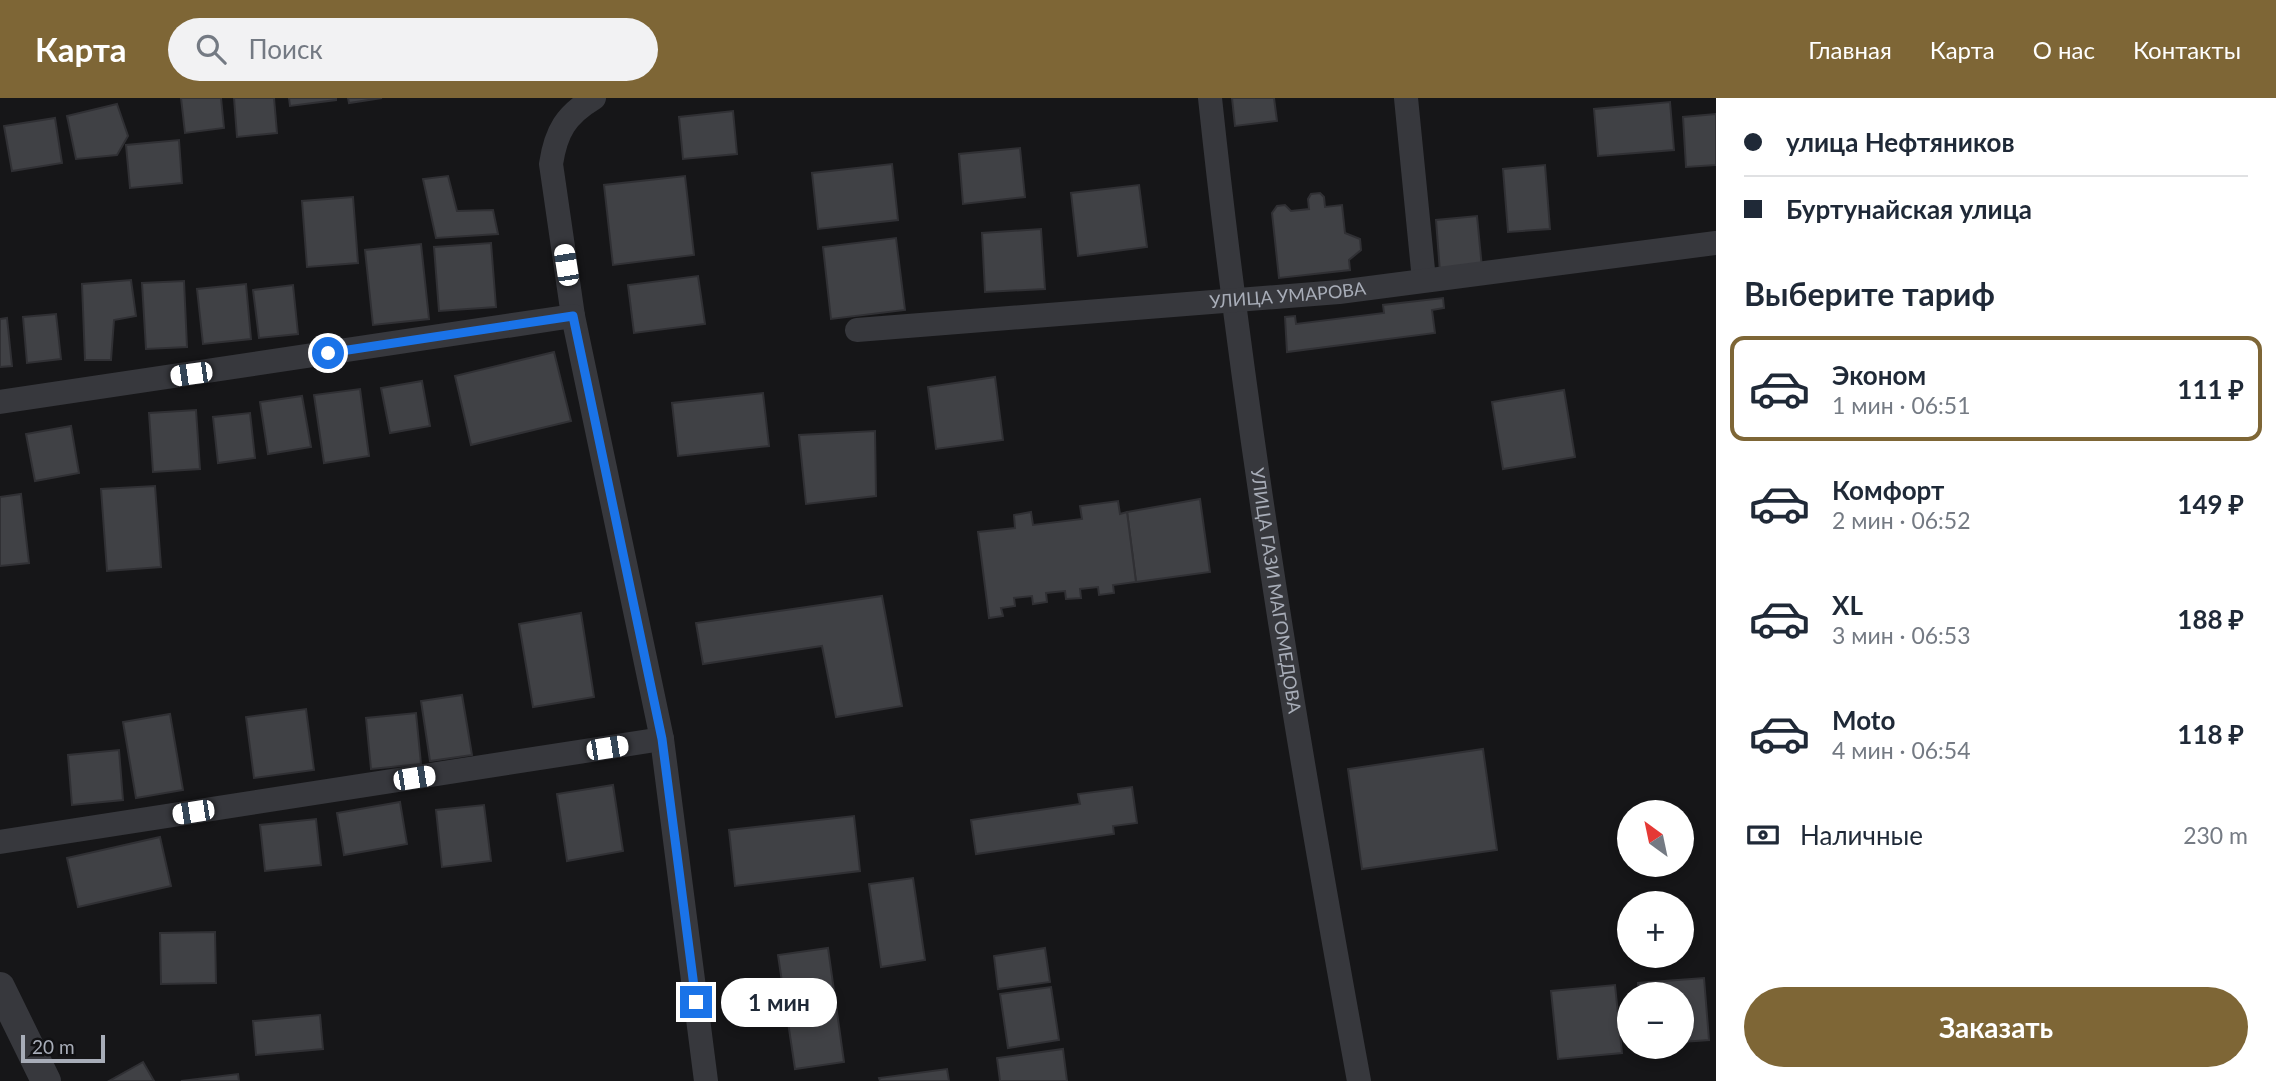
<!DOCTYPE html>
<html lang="ru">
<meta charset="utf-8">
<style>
:root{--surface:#fff;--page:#f2f2f3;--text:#1f2937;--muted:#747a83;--line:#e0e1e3;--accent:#7e6636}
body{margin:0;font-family:Lato,sans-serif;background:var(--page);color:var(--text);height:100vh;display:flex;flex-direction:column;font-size:26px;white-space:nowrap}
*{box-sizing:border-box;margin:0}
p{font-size:23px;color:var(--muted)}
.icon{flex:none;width:38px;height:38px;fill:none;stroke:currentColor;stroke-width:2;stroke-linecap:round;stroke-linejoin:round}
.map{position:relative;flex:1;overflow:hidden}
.drawer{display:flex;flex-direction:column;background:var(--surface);width:560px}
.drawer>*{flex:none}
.guide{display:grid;align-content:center;height:154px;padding:0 28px;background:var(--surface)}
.needle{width:46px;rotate:327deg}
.tools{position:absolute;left:1617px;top:702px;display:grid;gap:14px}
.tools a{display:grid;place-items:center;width:77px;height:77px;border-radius:50%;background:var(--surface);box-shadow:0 4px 10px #0003;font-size:35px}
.scale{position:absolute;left:21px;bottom:18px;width:84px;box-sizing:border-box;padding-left:7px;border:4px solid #a8adb8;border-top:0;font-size:19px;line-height:24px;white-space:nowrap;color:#a8adb8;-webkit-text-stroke:5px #111113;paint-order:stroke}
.end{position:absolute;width:32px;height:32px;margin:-16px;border:9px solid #1a73e8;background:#fff;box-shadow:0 0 0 4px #fff}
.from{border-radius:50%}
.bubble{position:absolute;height:49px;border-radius:24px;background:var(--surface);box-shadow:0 4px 10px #0003;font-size:23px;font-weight:700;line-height:49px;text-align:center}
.car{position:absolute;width:21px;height:42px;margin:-21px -10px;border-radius:9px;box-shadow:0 0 5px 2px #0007;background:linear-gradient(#fff 24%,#345 0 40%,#fff 0 76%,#345 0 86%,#fff 0)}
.guide b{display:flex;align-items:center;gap:24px;height:66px;font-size:26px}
.guide b+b{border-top:2px solid var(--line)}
.guide i{width:18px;height:18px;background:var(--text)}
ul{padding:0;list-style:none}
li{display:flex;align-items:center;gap:21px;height:105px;margin:0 14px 10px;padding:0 14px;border:4px solid transparent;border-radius:14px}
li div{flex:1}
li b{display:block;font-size:26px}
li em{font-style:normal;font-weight:700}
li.current{border-color:var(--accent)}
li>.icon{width:63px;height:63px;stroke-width:1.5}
h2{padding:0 28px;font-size:32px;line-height:84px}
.pay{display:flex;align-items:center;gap:18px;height:77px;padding:0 28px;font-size:26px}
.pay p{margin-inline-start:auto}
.action{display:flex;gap:14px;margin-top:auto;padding:14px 28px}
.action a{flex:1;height:80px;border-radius:42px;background:var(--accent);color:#fff;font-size:28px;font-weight:700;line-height:80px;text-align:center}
header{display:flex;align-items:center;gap:42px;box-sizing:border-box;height:98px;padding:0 35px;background:var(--accent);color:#fff}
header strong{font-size:33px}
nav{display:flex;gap:38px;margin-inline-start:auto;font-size:24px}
.search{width:490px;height:63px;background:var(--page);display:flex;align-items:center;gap:18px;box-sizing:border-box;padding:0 24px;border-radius:38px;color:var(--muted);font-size:26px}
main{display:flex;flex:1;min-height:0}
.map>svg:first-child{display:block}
</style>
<header>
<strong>Карта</strong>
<div class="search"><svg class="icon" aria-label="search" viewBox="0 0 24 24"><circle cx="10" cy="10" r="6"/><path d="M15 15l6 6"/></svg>Поиск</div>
<nav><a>Главная</a><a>Карта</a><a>О нас</a><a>Контакты</a></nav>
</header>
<main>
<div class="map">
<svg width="1716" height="983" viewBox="0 0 1716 983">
<rect width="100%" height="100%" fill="#161618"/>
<g fill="#404145" stroke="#303034" stroke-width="2">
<polygon points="181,0 221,0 224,30 185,35"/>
<polygon points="234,0 274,0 277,35 237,39"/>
<polygon points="289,0 336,0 336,2 290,8"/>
<polygon points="348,0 382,0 349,5"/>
<polygon points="1232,0 1274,0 1277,23 1235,28"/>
<polygon points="1670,4 1674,52 1598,58 1594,11"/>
<polygon points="117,6 128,38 117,57 76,61 67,18"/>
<polygon points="733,13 737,56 683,61 679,19"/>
<polygon points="1716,16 1716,67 1686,69 1683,19"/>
<polygon points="55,20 62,65 12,73 4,28"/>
<polygon points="179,42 182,85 130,90 126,47"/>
<polygon points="1020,50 1025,99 963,106 959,56"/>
<polygon points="892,66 898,122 818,131 812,75"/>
<polygon points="1545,67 1550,131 1508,134 1503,71"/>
<polygon points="448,78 457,113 493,112 498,136 436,140 423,81"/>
<polygon points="685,78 694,157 613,167 604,87"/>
<polygon points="1139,87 1147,149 1078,158 1071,95"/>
<polygon points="1320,95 1324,99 1325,109 1342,107 1345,135 1360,141 1361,152 1349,162 1350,172 1279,180 1272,115 1277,108 1285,107 1291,113 1309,111 1308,101 1311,96"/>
<polygon points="353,99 358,165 307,169 302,103"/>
<polygon points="1477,118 1482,170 1440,174 1436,122"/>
<polygon points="1041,131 1045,191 985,194 982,135"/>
<polygon points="896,140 905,212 831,221 823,149"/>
<polygon points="491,145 496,209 439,213 434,149"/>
<polygon points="421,146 429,221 373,227 365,152"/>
<polygon points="698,178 705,226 634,235 628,187"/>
<polygon points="131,182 136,218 114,222 111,262 85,262 82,186"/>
<polygon points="184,183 187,249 146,251 142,185"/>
<polygon points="246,186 251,241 203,246 197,191"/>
<polygon points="293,187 298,236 259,240 253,192"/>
<polygon points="1443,200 1444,210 1432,212 1435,235 1287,254 1285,219 1295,218 1296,226 1384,215 1383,207"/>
<polygon points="56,216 61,261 27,265 23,219"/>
<polygon points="7,220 12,268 0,269 0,221"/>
<polygon points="554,254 571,323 471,347 455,278"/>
<polygon points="995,279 1003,342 936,351 928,289"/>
<polygon points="422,283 430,328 390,335 381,290"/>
<polygon points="360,291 369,358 324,365 314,297"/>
<polygon points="1564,292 1575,359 1503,371 1492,304"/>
<polygon points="763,295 769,348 678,358 672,305"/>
<polygon points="302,298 311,349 268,356 260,304"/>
<polygon points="196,312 200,371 153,374 149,315"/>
<polygon points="250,315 255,360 218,365 213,319"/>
<polygon points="71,328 79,375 35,383 26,336"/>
<polygon points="875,333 876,398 806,406 799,337"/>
<polygon points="155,388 161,469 107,473 101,391"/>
<polygon points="21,396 29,465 0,468 0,399"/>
<polygon points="1200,401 1210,474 1136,484 1127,414"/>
<polygon points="1118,403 1120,416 1127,414 1136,484 1113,487 1114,495 1099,497 1098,489 1080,491 1081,500 1066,501 1065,493 1046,495 1047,504 1033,506 1032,498 1014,500 1015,508 1001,510 1003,518 989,520 978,434 1015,430 1014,417 1031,414 1033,427 1082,421 1080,408"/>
<polygon points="882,498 902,608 836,619 822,548 703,566 696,525"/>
<polygon points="581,515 594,599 533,609 519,526"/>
<polygon points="462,597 472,657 430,663 421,603"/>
<polygon points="306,611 314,672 254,680 246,619"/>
<polygon points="416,615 421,666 371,671 366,620"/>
<polygon points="170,616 183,692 136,700 123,624"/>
<polygon points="1483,651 1497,752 1362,771 1348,671"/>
<polygon points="119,652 123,702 72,707 68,657"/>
<polygon points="613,687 623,753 567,763 557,696"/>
<polygon points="1132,689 1137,725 1113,728 1114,736 976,756 971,722 1080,706 1078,696"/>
<polygon points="400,704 407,746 344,757 337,715"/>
<polygon points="484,707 491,763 442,769 436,712"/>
<polygon points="854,718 860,773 735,788 729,732"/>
<polygon points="316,721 321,767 265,773 260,727"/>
<polygon points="160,739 171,788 78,809 67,760"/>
<polygon points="913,780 925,862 881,869 869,786"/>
<polygon points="215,834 216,885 161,886 160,835"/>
<polygon points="828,850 844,964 795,971 778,857"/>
<polygon points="1045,850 1050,884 998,891 994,858"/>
<polygon points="1704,880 1709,942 1682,944 1682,896 1639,896 1638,885"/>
<polygon points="1615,887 1622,955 1558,961 1551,893"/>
<polygon points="1051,889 1059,942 1008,950 1000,896"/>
<polygon points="320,917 323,951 256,957 253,923"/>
<polygon points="1063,951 1067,983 1000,983 997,960"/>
<polygon points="143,964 154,983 109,983"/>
<polygon points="947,971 949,983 880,983 879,980"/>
<polygon points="238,976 239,983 181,983"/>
</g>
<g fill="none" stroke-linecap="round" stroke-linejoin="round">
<g stroke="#37383d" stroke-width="24">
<path d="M594,0C566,17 556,33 551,66L573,218L662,641L706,983"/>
<path id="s1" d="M1210,0C1245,331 1299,656 1359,983"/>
<polyline points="1406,0 1424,182"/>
<path id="s2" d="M857,232L1339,194L1716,145"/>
<polyline points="0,304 573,218"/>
<polyline points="0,744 662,641"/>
</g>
<polyline stroke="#37383d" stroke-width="30" points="0,889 46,983"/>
</g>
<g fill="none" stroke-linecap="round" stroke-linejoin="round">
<polyline stroke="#1a73e8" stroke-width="9" points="328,255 573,218 662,641 696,904"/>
</g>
<g text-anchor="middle" stroke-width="5" stroke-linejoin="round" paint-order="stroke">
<g font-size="18" fill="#a8adb8" stroke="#111113">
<text dy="6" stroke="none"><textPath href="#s2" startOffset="432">УЛИЦА УМАРОВА</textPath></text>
<text dy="6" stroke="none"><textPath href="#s1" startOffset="497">УЛИЦА ГАЗИ МАГОМЕДОВА</textPath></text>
</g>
</g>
</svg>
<div class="tools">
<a><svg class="needle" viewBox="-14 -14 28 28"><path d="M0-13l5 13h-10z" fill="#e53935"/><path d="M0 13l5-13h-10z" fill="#747a83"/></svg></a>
<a>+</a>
<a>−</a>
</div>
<div class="scale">20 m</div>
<i class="end from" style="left:328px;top:255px"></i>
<i class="end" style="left:696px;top:904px"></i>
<div class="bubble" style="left:721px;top:880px;width:116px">1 мин</div>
<i class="car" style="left:566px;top:167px;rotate:351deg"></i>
<i class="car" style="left:191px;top:276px;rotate:262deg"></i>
<i class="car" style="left:607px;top:650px;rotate:81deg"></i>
<i class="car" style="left:414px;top:680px;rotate:81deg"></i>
<i class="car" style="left:193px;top:714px;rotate:261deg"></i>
</div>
<section class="drawer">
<div class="guide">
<b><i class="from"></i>улица Нефтяников</b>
<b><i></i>Буртунайская улица</b>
</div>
<h2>Выберите тариф</h2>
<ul>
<li class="current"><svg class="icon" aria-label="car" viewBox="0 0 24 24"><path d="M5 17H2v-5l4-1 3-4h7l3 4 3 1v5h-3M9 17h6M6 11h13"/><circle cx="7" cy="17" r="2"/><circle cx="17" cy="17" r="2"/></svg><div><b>Эконом</b><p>1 мин · 06:51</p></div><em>111 ₽</em></li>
<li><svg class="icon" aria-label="car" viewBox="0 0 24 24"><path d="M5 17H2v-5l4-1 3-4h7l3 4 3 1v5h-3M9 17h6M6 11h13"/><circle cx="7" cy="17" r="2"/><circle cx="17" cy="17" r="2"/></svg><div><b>Комфорт</b><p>2 мин · 06:52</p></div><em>149 ₽</em></li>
<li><svg class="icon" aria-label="car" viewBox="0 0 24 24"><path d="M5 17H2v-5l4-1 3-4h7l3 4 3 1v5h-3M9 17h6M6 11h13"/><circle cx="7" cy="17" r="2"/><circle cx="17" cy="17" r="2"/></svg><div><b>XL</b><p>3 мин · 06:53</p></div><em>188 ₽</em></li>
<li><svg class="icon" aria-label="car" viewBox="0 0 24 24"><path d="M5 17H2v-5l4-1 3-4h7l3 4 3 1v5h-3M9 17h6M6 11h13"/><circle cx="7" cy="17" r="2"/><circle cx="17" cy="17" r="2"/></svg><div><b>Moto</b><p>4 мин · 06:54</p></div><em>118 ₽</em></li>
</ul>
<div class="pay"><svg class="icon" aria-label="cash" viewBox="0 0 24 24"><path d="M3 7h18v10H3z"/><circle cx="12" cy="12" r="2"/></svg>Наличные<p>230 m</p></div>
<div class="action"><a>Заказать</a></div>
</section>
</main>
